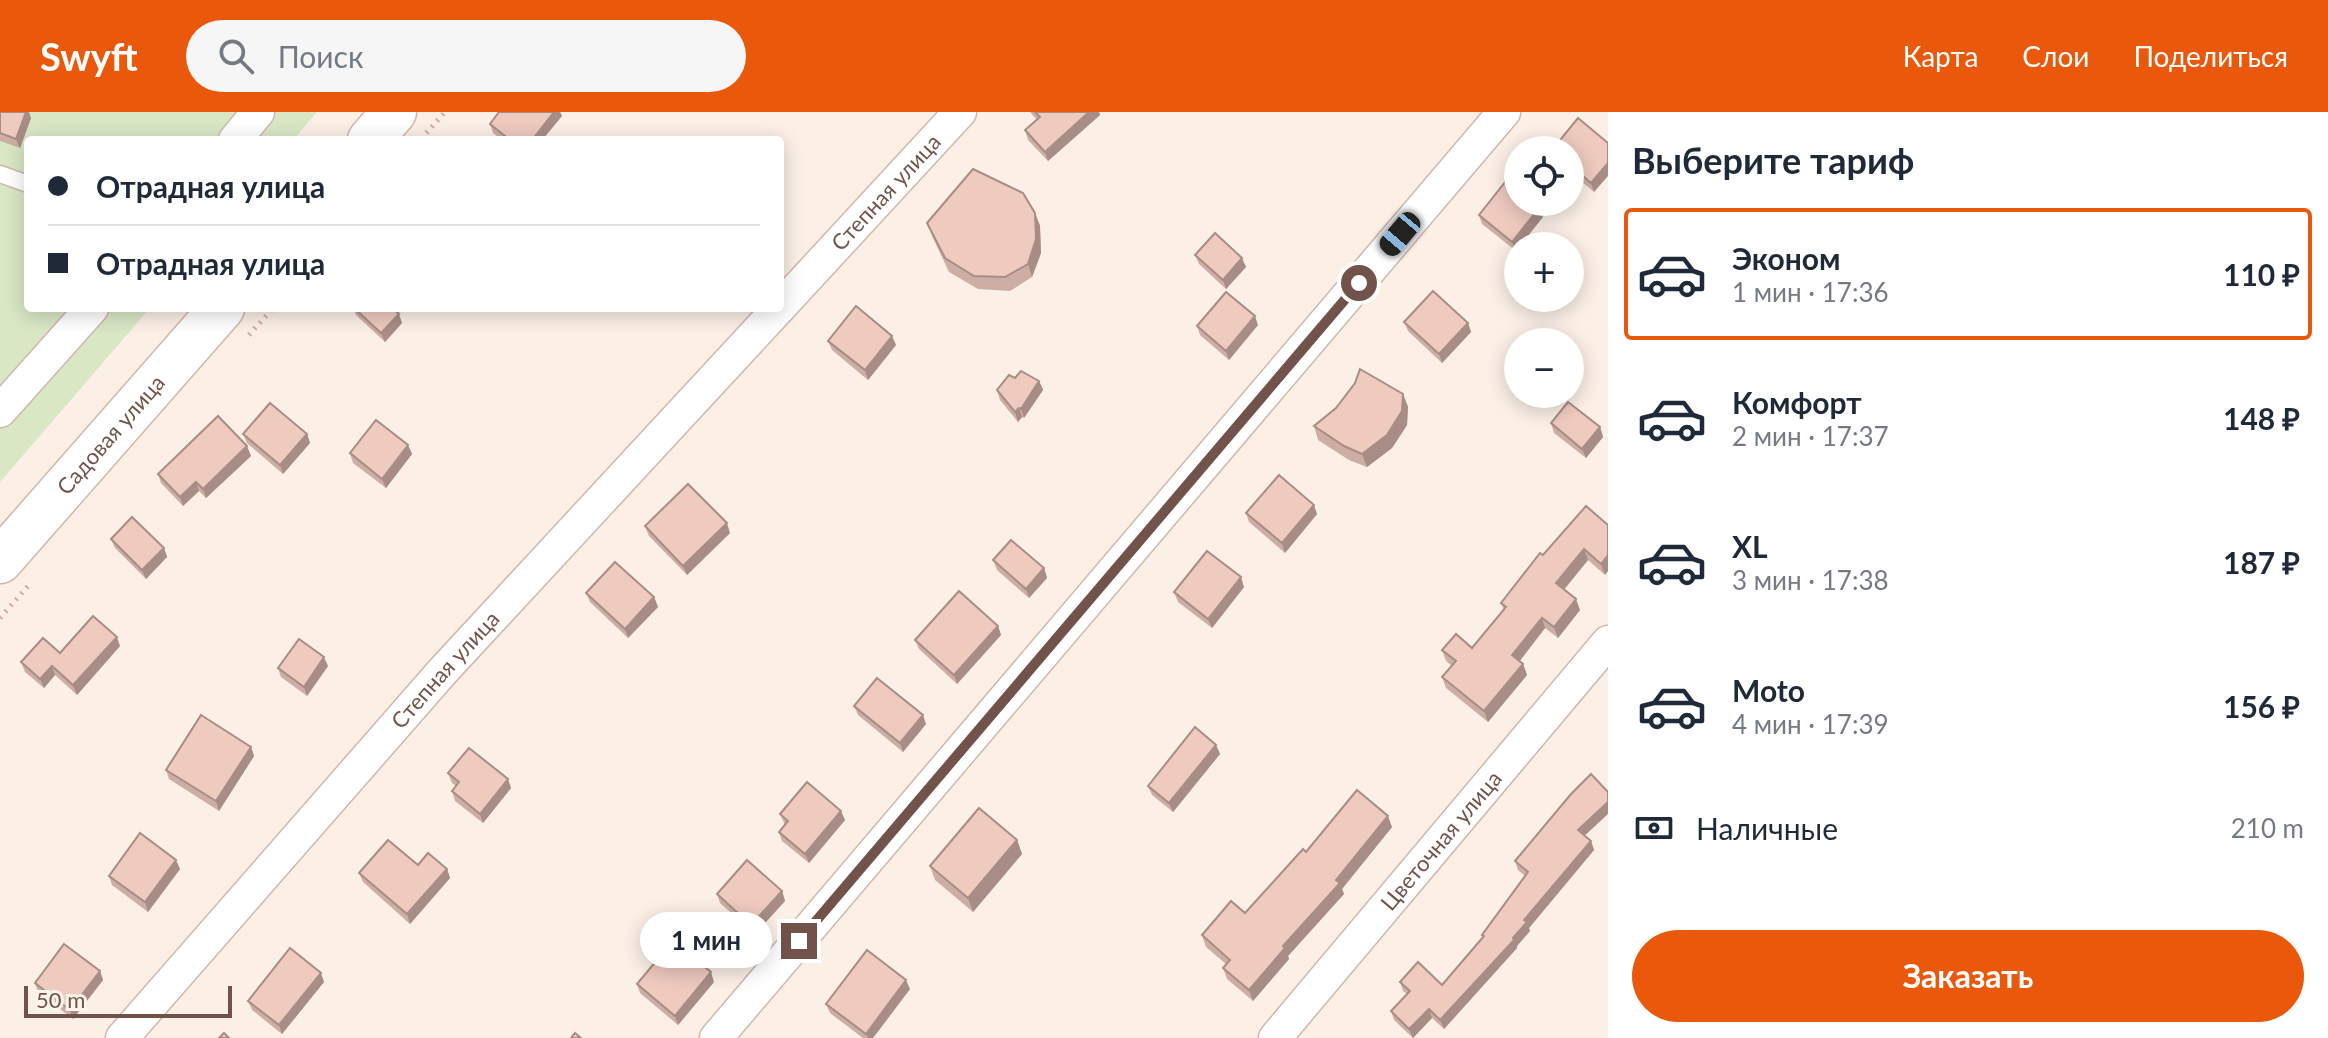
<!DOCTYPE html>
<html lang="ru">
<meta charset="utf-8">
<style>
:root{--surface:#fff;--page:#f6f6f7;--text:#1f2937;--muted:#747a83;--line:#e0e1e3;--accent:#ea580c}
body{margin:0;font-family:Lato,sans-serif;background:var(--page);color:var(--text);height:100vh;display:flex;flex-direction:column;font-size:30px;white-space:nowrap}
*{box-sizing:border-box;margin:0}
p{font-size:26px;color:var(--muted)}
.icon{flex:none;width:44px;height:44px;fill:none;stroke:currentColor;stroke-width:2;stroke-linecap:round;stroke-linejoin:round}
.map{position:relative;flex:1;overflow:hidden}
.details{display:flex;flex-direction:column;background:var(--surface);width:720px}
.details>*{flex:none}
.top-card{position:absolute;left:24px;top:24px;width:760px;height:176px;border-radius:8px;box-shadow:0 4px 20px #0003;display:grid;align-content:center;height:176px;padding:0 24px;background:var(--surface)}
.fabs{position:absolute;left:1504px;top:24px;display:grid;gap:16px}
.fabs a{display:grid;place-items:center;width:80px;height:80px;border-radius:50%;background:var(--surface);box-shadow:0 4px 20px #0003;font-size:40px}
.scale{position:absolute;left:24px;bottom:20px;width:208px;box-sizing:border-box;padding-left:8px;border:4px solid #72534c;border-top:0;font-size:22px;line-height:28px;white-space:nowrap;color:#72534c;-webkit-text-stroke:6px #fef4ec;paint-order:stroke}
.end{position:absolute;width:36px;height:36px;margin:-18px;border:10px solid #72534c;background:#fff;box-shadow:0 0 0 4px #fff}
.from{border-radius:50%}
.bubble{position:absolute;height:56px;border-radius:28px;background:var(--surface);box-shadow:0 4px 20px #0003;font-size:26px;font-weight:700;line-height:56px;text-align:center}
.car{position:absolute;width:24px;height:48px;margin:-24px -12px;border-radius:10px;box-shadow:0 0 6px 2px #0007;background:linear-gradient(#222 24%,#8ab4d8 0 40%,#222 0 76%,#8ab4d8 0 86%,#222 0)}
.top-card b{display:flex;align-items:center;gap:28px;height:76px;font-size:30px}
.top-card b+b{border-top:2px solid var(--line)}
.top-card i{width:20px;height:20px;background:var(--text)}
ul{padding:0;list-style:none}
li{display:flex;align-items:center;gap:24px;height:132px;margin:0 16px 12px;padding:0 8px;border:4px solid transparent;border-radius:8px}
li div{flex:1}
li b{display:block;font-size:30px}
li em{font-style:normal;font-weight:700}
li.current{border-color:var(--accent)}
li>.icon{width:72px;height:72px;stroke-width:1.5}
h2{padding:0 24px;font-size:36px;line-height:96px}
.pay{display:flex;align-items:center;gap:20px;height:88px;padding:0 24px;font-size:30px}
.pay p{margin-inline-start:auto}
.action{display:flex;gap:16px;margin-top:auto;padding:16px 24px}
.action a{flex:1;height:92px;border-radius:48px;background:var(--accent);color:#fff;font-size:32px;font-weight:700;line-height:92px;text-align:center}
header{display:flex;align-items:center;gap:48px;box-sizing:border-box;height:112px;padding:0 40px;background:var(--accent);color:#fff}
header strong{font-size:38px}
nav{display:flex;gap:44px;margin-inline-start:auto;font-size:28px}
.search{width:560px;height:72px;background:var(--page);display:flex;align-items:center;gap:20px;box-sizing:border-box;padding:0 28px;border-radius:44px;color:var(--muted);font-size:30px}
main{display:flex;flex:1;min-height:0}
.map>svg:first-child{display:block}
</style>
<header>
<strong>Swyft</strong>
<div class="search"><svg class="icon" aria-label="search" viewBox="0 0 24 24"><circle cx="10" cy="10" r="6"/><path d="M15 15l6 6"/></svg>Поиск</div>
<nav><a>Карта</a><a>Слои</a><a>Поделиться</a></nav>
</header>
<main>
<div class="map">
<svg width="1608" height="926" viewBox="0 0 1608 926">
<rect width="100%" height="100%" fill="#fbefe6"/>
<polygon fill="#d9e7c5" points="0,0 317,0 293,28 28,28 28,196 150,196 0,370"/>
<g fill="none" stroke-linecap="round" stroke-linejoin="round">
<defs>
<polyline id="lane" points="0,62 28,72"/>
<g id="street">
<polyline points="235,28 258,0"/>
<path id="s1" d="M780,195L960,0"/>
<polyline points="0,299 92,196"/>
<path id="s2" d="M122,926L442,560L779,196"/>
<polyline points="716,926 1504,0"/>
<path id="s3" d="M1275,926L1608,530"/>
</g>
<g id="secondary">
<polyline points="370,28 394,0"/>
<path id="s4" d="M0,449L222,196"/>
</g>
</defs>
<use href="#lane" stroke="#ceb8b0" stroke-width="19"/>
<use href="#street" stroke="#ceb8b0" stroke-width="35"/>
<use href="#secondary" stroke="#d0b7ad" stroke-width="47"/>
<g stroke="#d3ada2" stroke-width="5" stroke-dasharray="2 6" stroke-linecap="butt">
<polyline points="421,27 445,0"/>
<polyline points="249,223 273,196"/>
<polyline points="0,506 28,474"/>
</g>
<use href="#lane" stroke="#fff" stroke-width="16"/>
<use href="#street" stroke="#fff" stroke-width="32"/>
<use href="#secondary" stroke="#fff" stroke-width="44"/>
</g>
<g fill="#cdaea4">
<polygon points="0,0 31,6 20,36 0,29"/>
<polygon points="499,0 560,0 562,4 542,28 502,28 493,21 490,12"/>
<polygon points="1030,0 1099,0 1100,3 1048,49 1028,28 1025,18 1037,8"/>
<polygon points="1578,6 1594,80 1570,60 1570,38"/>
<polygon points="1035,101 1040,114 1041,141 1032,165 1010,179 978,177 949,160 932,124 927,111"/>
<polygon points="1479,103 1543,105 1518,134 1516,139 1482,112"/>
<polygon points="1195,143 1246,155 1226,177 1199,152"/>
<polygon points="353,196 403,196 398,202 402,211 385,230 356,203"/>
<polygon points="1404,210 1468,211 1471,220 1442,251 1408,219"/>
<polygon points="1258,213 1229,248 1200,223 1197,214"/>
<polygon points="828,229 896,233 868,268 832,238"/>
<polygon points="1015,266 1039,269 1043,278 1024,306 1022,305 1018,310 1000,288 997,278"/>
<polygon points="1403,282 1408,295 1407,313 1392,336 1367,355 1349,348 1318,328 1314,314"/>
<polygon points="1551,311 1600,315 1603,325 1586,346 1554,321"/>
<polygon points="243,322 307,322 310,331 283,362 247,331"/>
<polygon points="408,333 412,342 386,376 353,351 350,341"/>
<polygon points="251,344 206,386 199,379 183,394 161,371 158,362"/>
<polygon points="1586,394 1605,463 1588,448 1564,478 1580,498 1558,526 1545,516 1519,549 1523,552 1527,563 1488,610 1446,576 1442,565 1452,554 1446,549 1442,538 1472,536 1504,498 1501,491"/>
<polygon points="1246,401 1317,402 1285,441 1249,410"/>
<polygon points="645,414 730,421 687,463 649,424"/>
<polygon points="111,427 164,436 167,445 146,467 115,436"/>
<polygon points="993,448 1044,456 1047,466 1029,486 997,458"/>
<polygon points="1244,475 1212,516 1178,490 1174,480"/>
<polygon points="586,481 654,485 658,495 628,526 590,490"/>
<polygon points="998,514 1001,523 957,572 919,537 915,528"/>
<polygon points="120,534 77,583 55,563 44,576 25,560 21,550"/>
<polygon points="328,554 307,584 281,565 278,556"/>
<polygon points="854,594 926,612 903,640 858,603"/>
<polygon points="1216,633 1220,642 1173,700 1152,683 1148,674"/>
<polygon points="251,635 254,644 219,699 169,667 166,658"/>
<polygon points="448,661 511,676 483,711 455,689 452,679 456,674 452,671"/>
<polygon points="780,702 845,708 809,751 782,729 779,720 785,713"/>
<polygon points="1392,715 1342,777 1344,782 1288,844 1289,847 1253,889 1227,867 1223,856 1226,852 1206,835 1202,823 1245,801"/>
<polygon points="1584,724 1591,729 1594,738 1529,816 1530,819 1517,834 1517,836 1444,917 1432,906 1413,926 1394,908 1391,899 1407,882 1403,879 1400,870 1442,873 1483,825 1482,823 1525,764 1518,758 1515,749"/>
<polygon points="1017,728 1022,742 973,800 935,768 930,754"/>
<polygon points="418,753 447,757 450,766 410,812 363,770 359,761"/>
<polygon points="180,757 148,800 112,773 109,764"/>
<polygon points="782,779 785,789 755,822 720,791 717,782"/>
<polygon points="100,859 103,868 73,907 38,880 35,871"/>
<polygon points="324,870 282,922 252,898 248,889"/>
<polygon points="714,870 678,913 640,881 637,872"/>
<polygon points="910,877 873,926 863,926 830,901 826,892"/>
</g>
<g fill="#a78d86">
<polygon points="26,0 29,0 31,6 20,36 16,27"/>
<polygon points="554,0 560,0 562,4 542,28 532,28"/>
<polygon points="1089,0 1099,0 1100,3 1048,49 1045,40"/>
<polygon points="1608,51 1608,64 1594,80 1591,71"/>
<polygon points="1539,96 1543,105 1520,134 1518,134 1516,139 1512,130"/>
<polygon points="1035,101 1040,114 1041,141 1032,165 1028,152"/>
<polygon points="1242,146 1246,155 1226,177 1223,168"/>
<polygon points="392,196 403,196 395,205"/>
<polygon points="399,202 402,211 385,230 381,221"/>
<polygon points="1255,204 1258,213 1229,248 1226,239"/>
<polygon points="1468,211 1471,220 1442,251 1439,242"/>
<polygon points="892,224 896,233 868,268 865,258"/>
<polygon points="1039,269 1043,278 1024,306 1021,297"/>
<polygon points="1403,282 1408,295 1407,313 1392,336 1367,355 1362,342"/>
<polygon points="1019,296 1022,305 1018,310 1015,300"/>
<polygon points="1600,315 1603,325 1586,346 1582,337"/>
<polygon points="307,322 310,331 283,362 280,353"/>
<polygon points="408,333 412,342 386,376 382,367"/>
<polygon points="247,334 251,344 206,386 203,377"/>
<polygon points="196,370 199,379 183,394 180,385"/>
<polygon points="1314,393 1317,402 1285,441 1282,431"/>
<polygon points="727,411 730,421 687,463 683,454"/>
<polygon points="164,436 167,445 146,467 142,458"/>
<polygon points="1584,437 1588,448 1560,482 1556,471"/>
<polygon points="1608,443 1608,459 1605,463 1601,452"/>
<polygon points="1044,456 1047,466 1029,486 1026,477"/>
<polygon points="1241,465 1244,475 1212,516 1208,507"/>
<polygon points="654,485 658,495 628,526 625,517"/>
<polygon points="1576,487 1580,498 1558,526 1554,515"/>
<polygon points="1542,506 1545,516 1516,554 1512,543"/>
<polygon points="998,514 1001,523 957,572 954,563"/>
<polygon points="117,525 120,534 77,583 73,573"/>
<polygon points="324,545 328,554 307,584 304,575"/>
<polygon points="1523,552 1527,563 1488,610 1484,599"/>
<polygon points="52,554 55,563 44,576 40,567"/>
<polygon points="923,603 926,612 903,640 900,631"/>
<polygon points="1216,633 1220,642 1173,700 1169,691"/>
<polygon points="251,635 254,644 219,699 216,689"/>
<polygon points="508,667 511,676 483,711 480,702"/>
<polygon points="1608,690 1608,702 1581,727 1578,718"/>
<polygon points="841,699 845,708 809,751 805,742"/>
<polygon points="1388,704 1392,715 1342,777 1344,782 1288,844 1289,847 1253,889 1249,878 1283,834"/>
<polygon points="1017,728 1022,742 973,800 968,786"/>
<polygon points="1591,729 1594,738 1529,816 1530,819 1517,834 1517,836 1444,917 1440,908"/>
<polygon points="176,748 180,757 148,800 145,790"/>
<polygon points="447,757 450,766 410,812 407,802"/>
<polygon points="782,779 785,789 755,822 751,813"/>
<polygon points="100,859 103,868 73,907 70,898"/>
<polygon points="711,860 714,870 678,913 675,904"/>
<polygon points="321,861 324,870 282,922 279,913"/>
<polygon points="906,868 910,877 873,926 868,926 866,922"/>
<polygon points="1429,897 1432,906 1413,926 1409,917"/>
</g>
<g fill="#eecabf" stroke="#a78d86" stroke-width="2">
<polygon points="0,0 26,0 16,27 0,21"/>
<polygon points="499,0 554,0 532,28 510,28 490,12"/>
<polygon points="1035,0 1089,0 1045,40 1025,18 1040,5"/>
<polygon points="1578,6 1608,31 1608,51 1591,71 1570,53 1570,38 1552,38"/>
<polygon points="973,57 1023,81 1035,101 1036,127 1028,152 1005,165 974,164 945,146 927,111"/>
<polygon points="1506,69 1518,79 1518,90 1532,90 1539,96 1512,130 1479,103"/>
<polygon points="1215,121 1242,146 1223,168 1195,143"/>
<polygon points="1433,179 1468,211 1439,242 1404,210"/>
<polygon points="1226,180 1255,204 1226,239 1197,214"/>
<polygon points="856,194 892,224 865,258 828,229"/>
<polygon points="354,196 392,196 399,202 381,221"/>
<polygon points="1360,257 1403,282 1402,299 1387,323 1362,342 1344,334 1314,314 1336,296 1355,271"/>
<polygon points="1021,259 1039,269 1021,297 1019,296 1015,300 997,278 1009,263 1015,266"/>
<polygon points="1568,290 1600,315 1582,337 1551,311"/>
<polygon points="270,291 307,322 280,353 243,322"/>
<polygon points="218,304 247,334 203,377 196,370 180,385 158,362"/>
<polygon points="376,308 408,333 382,367 350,341"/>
<polygon points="1279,363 1314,393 1282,431 1246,401"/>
<polygon points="688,372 727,411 683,454 645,414"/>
<polygon points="1586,394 1608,413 1608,443 1601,452 1584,437 1556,471 1576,487 1554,515 1542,506 1512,543 1523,552 1484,599 1442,565 1456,549 1442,538 1456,522 1472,536 1506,495 1501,491 1540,441 1543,443"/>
<polygon points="132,405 164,436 142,458 111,427"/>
<polygon points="1011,428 1044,456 1026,477 993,448"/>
<polygon points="1207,439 1241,465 1208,507 1174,480"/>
<polygon points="615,450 654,485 625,517 586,481"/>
<polygon points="959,479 998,514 954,563 915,528"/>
<polygon points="93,504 117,525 73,573 52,554 40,567 21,550 43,526 60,541"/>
<polygon points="299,527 324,545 304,575 278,556"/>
<polygon points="877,566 923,603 900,631 854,594"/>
<polygon points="201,603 251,635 216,689 166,658"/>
<polygon points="1195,615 1216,633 1169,691 1148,674"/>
<polygon points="469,636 508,667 480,702 452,679 459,670 448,661"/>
<polygon points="1591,662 1608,680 1608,690 1578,718 1591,729 1524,808 1527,810 1513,826 1514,828 1440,908 1429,897 1409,917 1391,899 1410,879 1400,870 1418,850 1442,873 1484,824 1482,823 1528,760 1515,749 1571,682"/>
<polygon points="807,670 841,699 805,742 779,720 788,709 780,702"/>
<polygon points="1357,678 1388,704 1336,768 1340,771 1283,834 1285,836 1249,878 1223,856 1230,848 1202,823 1231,789 1245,801 1303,737 1306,740"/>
<polygon points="979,696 1017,728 968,786 930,754"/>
<polygon points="140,721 176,748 145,790 109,764"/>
<polygon points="388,728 418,753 428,741 447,757 407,802 359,761"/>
<polygon points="747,748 782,779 751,813 717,782"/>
<polygon points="673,829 711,860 675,904 637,872"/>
<polygon points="64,832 100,859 70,898 35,871"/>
<polygon points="290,836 321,861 279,913 248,889"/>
<polygon points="867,838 906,868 866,922 826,892"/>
<polygon points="224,921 229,926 219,926"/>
<polygon points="575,921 581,926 571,926"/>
</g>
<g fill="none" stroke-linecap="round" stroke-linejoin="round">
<polyline stroke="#72534c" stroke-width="10" points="799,829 1359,171"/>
</g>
<g text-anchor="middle" stroke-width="7" stroke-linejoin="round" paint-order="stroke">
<g font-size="22" fill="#72534c" stroke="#fef4ec">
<text dy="8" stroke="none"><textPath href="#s1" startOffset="156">Степная улица</textPath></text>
<text dy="8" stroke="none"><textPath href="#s4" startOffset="168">Садовая улица</textPath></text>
<text dy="8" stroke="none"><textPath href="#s2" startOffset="490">Степная улица</textPath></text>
<text dy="8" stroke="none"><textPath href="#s3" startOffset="258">Цветочная улица</textPath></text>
</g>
</g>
</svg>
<div class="fabs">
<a><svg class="icon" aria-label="locate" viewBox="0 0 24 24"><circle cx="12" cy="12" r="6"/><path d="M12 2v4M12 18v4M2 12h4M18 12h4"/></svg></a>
<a>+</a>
<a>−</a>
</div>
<div class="scale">50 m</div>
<i class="end from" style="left:1359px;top:171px"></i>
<i class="end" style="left:799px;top:829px"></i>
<div class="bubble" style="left:640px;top:800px;width:132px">1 мин</div>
<i class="car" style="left:1400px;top:122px;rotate:220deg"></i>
<div class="top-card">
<b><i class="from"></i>Отрадная улица</b>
<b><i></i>Отрадная улица</b>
</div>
</div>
<section class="details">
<h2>Выберите тариф</h2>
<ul>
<li class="current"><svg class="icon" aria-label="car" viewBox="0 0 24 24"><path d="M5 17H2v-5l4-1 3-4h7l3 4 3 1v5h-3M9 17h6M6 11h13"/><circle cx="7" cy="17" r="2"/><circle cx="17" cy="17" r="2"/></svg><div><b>Эконом</b><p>1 мин · 17:36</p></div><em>110 ₽</em></li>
<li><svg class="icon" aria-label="car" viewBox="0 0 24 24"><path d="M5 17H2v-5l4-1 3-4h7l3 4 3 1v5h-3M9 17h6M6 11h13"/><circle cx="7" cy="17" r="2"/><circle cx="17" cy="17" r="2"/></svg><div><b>Комфорт</b><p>2 мин · 17:37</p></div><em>148 ₽</em></li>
<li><svg class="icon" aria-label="car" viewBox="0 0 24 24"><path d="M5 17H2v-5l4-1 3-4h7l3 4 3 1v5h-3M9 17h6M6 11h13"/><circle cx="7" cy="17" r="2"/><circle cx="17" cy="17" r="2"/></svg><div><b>XL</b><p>3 мин · 17:38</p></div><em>187 ₽</em></li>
<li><svg class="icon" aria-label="car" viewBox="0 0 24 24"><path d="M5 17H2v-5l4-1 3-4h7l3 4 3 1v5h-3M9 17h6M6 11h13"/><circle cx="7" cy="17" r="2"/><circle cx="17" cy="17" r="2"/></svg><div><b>Moto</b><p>4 мин · 17:39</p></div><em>156 ₽</em></li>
</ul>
<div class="pay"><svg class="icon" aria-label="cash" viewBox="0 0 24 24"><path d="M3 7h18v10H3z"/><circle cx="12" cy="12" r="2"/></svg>Наличные<p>210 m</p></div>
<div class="action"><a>Заказать</a></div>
</section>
</main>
